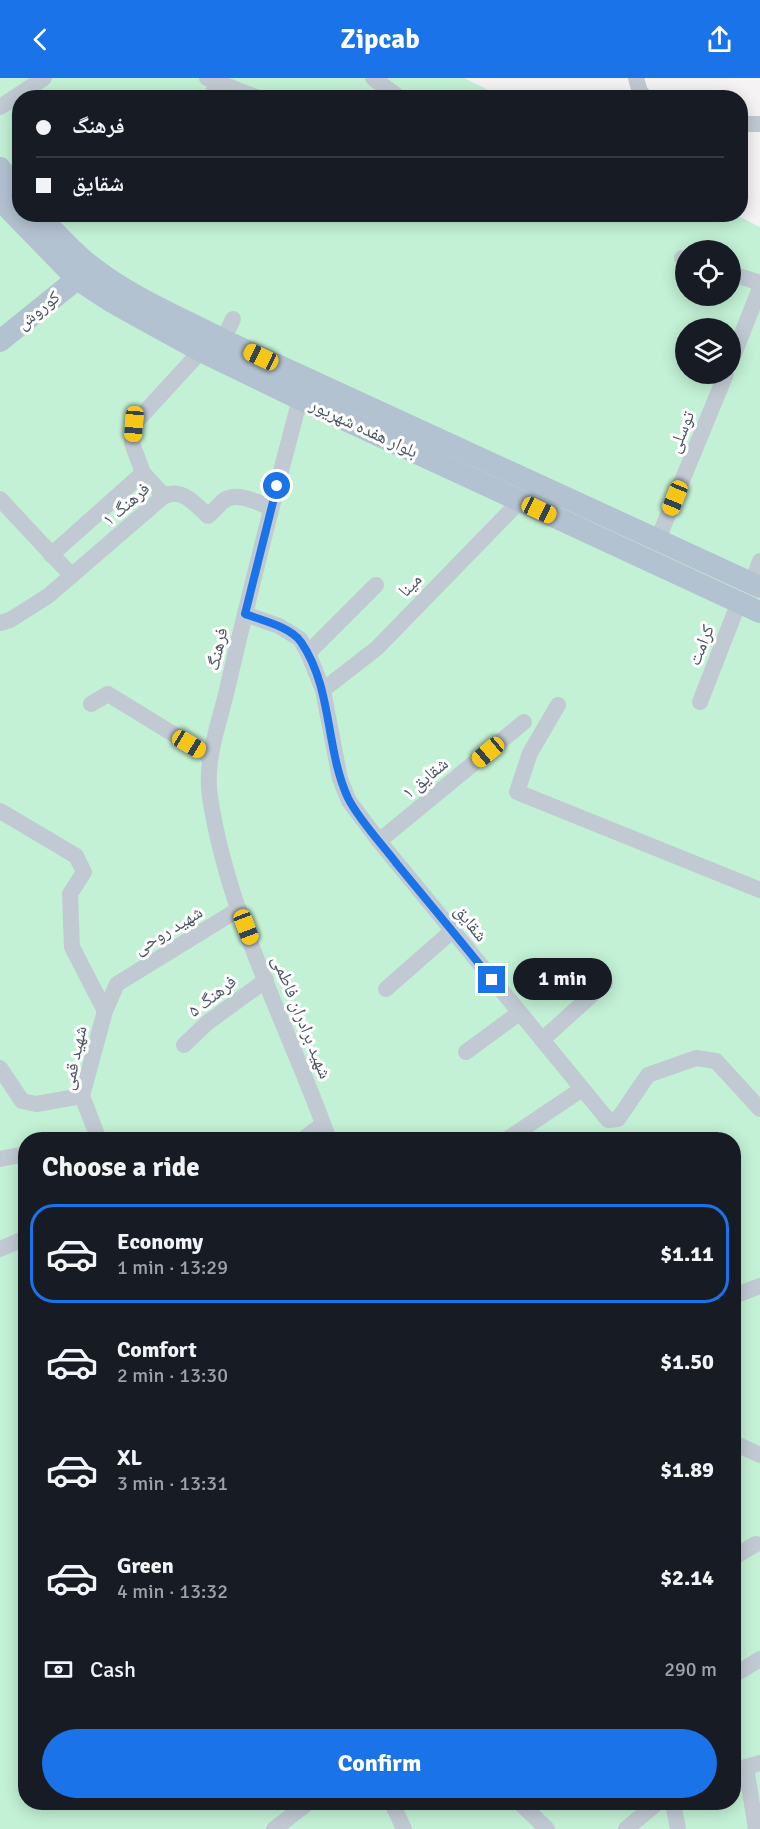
<!DOCTYPE html>
<meta charset="utf-8">
<style>
:root{--surface:#171b24;--page:#242831;--text:#f1f3f6;--muted:#9ea1a6;--line:#363941;--accent:#1a73e8}
body{margin:0;font-family:Signika,"Noto Naskh Arabic",sans-serif;background:var(--page);color:var(--text);height:100vh;display:flex;flex-direction:column;font-size:22px;white-space:nowrap}
*{box-sizing:border-box;margin:0}
p{font-size:20px;color:var(--muted)}
.icon{flex:none;width:33px;height:33px;fill:none;stroke:currentColor;stroke-width:2;stroke-linecap:round;stroke-linejoin:round}
.map{position:relative;flex:1;overflow:hidden}
.sheet{position:absolute;left:18px;top:1054px;width:723px;height:678px;display:flex;flex-direction:column;background:var(--surface);border-radius:24px;box-shadow:0 3px 15px #0003}
.sheet>*{flex:none}
.banner{position:absolute;left:12px;top:12px;width:736px;height:132px;border-radius:24px;box-shadow:0 3px 15px #0003;display:grid;align-content:center;height:132px;padding:0 24px;background:var(--surface)}
.tools{position:absolute;left:675px;top:162px;display:grid;gap:12px}
.tools a{display:grid;place-items:center;width:66px;height:66px;border-radius:50%;background:var(--surface);box-shadow:0 3px 15px #0003;font-size:30px}
.end{position:absolute;width:27px;height:27px;margin:-14px;border:8px solid #1a73e8;background:#fff;box-shadow:0 0 0 3px #fff}
.from{border-radius:50%}
.bubble{position:absolute;height:42px;border-radius:21px;background:var(--surface);box-shadow:0 3px 15px #0003;font-size:20px;font-weight:700;line-height:42px;text-align:center}
.car{position:absolute;width:18px;height:36px;margin:-18px -9px;border-radius:8px;box-shadow:0 0 4px 2px #0007;background:linear-gradient(#f5c518 24%,#345 0 40%,#f5c518 0 76%,#345 0 86%,#f5c518 0)}
.banner b{display:flex;align-items:center;gap:21px;height:57px;font-size:22px}
.banner b+b{border-top:2px solid var(--line)}
.banner i{width:15px;height:15px;background:var(--text)}
ul{padding:0;list-style:none}
li{display:flex;align-items:center;gap:18px;height:99px;margin:0 12px 9px;padding:0 12px;border:3px solid transparent;border-radius:24px}
li div{flex:1}
li b{display:block;font-size:22px}
li em{font-style:normal;font-weight:700}
li.on{border-color:var(--accent)}
li>.icon{width:54px;height:54px;stroke-width:1.5}
h2{padding:0 24px;font-size:27px;line-height:72px}
.pay{display:flex;align-items:center;gap:15px;height:66px;padding:0 24px;font-size:22px}
.pay p{margin-inline-start:auto}
.button{display:flex;gap:12px;margin-top:auto;padding:12px 24px}
.button a{flex:1;height:69px;border-radius:36px;background:var(--accent);color:#fff;font-size:24px;font-weight:700;line-height:69px;text-align:center}
header{display:flex;justify-content:space-between;align-items:center;height:78px;padding:0 24px;background:var(--accent);color:#fff;font-size:27px;font-weight:700}
.map>svg:first-child{display:block}
</style>
<header><svg class="icon" aria-label="back" viewBox="0 0 24 24"><path d="M15 5l-7 7 7 7"/></svg>Zipcab<svg class="icon" aria-label="share" viewBox="0 0 24 24"><path d="M12 15V3M7 8l5-5 5 5M5 13v7h14v-7"/></svg></header>
<div class="map">
<svg width="760" height="1751" viewBox="0 0 760 1751">
<rect width="100%" height="100%" fill="#f5f3f3"/>
<path fill="#c3f1d5" fill-rule="evenodd" d="M0,0H464L503,19L20,20V136H734L760,149V1751H0ZM686,172H730V218H686ZM686,250H730V296H686ZM26,1062H734V1725H26Z"/>
<g fill="none" stroke-linecap="round" stroke-linejoin="round">
<g stroke="#c1cad2" stroke-width="16">
<polyline points="207,0 258,20"/>
<polyline points="373,0 400,20"/>
<polyline points="636,0 640,14 646,20"/>
<polyline points="210,20 218,5"/>
<polyline points="0,29 44,0"/>
<polyline points="741,46 760,46"/>
<polyline points="682,180 686,181"/>
<polyline points="730,195 760,205"/>
<polyline points="223,262 233,241"/>
<polyline points="730,286 760,210"/>
<path d="M300,321C275,415 251,509 229,603C221,642 204,679 210,719C228,839 289,949 329,1062"/>
<polyline points="164,418 143,395 132,365 134,346 201,273"/>
<polyline points="0,421 72,498"/>
<polyline points="658,461 726,296"/>
<polyline points="51,477 143,395"/>
<polyline points="752,505 760,483"/>
<polyline points="245,536 279,548 300,561 308,575 323,612 340,701 349,723 379,763 608,1042 618,1041 648,997 696,980 716,983 760,1031"/>
<path d="M0,545L10,542L48,518L164,418C182,409 196,427 208,438C213,434 217,429 222,424C235,412 257,424 271,430"/>
<polyline points="308,575 376,507"/>
<polyline points="323,612 377,570 520,423"/>
<polyline points="700,624 739,524"/>
<polyline points="91,626 108,616 209,678"/>
<polyline points="558,627 530,675 517,714 760,812"/>
<polyline points="0,733 76,778 84,794 70,816 72,869 105,933"/>
<polyline points="379,763 524,644"/>
<polyline points="386,911 452,853"/>
<polyline points="542,962 605,905"/>
<polyline points="184,967 207,945 266,902"/>
<polyline points="466,974 519,935"/>
<polyline points="0,990 22,1023 36,1026 82,1018"/>
<polyline points="99,1062 82,1018 105,933 117,906 239,831"/>
<polyline points="302,1062 323,1046"/>
<polyline points="506,1062 582,1011"/>
<polyline points="0,1081 26,1076"/>
<polyline points="0,1171 26,1160"/>
<polyline points="734,1218 760,1208"/>
<polyline points="734,1365 760,1377"/>
<polyline points="734,1479 756,1466"/>
<polyline points="734,1597 760,1581"/>
<polyline points="746,1689 756,1751"/>
<polyline points="734,1693 760,1685"/>
<polyline points="392,1725 404,1751"/>
<polyline points="520,1725 547,1751"/>
<polyline points="673,1725 678,1751"/>
<polyline points="274,1751 308,1725"/>
<polyline points="626,1751 657,1725"/>
</g>
<g stroke="#b3c2d1" stroke-width="22">
<polyline points="0,90 20,115"/>
<polyline points="0,118 10,132 77,201 112,224 137,238 201,273 300,321 760,534"/>
<path d="M38,136C55,154 71,173 91,188C130,219 179,239 223,262L760,509"/>
<polyline points="0,263 77,201"/>
</g>
</g>
<g fill="none" stroke-linecap="round" stroke-linejoin="round">
<path stroke="#1a73e8" stroke-width="8" d="M277,408L245,536C261,542 291,549 301,564C333,611 325,670 348,720C359,742 382,766 397,786C429,825 461,863 492,902"/>
</g>
<g text-anchor="middle" stroke-width="6" stroke-linejoin="round" paint-order="stroke">
<g font-size="18" fill="#4a5661" stroke="#fff">
<text transform="translate(38 232) rotate(-39)" y="6">کوروش</text>
<text transform="translate(364 350) rotate(25)" y="6">بلوار هفده شهریور</text>
<text transform="translate(681 354) rotate(-68)" y="6">توسلی</text>
<text transform="translate(126 426) rotate(-41)" y="6">فرهنگ ۱</text>
<text transform="translate(410 507) rotate(-46)" y="6">مینا</text>
<text transform="translate(701 567) rotate(-68)" y="6">کرامت</text>
<text transform="translate(217 571) rotate(-77)" y="6">فرهنگ</text>
<text transform="translate(425 700) rotate(-40)" y="6">شقایق ۱</text>
<text transform="translate(471 845) rotate(51)" y="6">شقایق</text>
<text transform="translate(168 852) rotate(-31)" y="6">شهید روحی</text>
<text transform="translate(212 918) rotate(-38)" y="6">فرهنگ ۵</text>
<text transform="translate(302 939) rotate(68)" y="6">شهید برادران فاطمی</text>
<text transform="translate(74 980) rotate(-78)" y="6">شهید قمی</text>
</g>
</g>
</svg>
<div class="tools">
<a><svg class="icon" aria-label="locate" viewBox="0 0 24 24"><circle cx="12" cy="12" r="6"/><path d="M12 2v4M12 18v4M2 12h4M18 12h4"/></svg></a>
<a><svg class="icon" aria-label="layers" viewBox="0 0 24 24"><path d="M12 4l9 5-9 5-9-5zM3 14l9 5 9-5"/></svg></a>
</div>
<i class="end from" style="left:277px;top:408px"></i>
<i class="end" style="left:492px;top:902px"></i>
<div class="bubble" style="left:513px;top:880px;width:99px">1 min</div>
<i class="car" style="left:261px;top:279px;rotate:295deg"></i>
<i class="car" style="left:134px;top:346px;rotate:185deg"></i>
<i class="car" style="left:675px;top:420px;rotate:202deg"></i>
<i class="car" style="left:539px;top:432px;rotate:115deg"></i>
<i class="car" style="left:189px;top:666px;rotate:121deg"></i>
<i class="car" style="left:488px;top:674px;rotate:230deg"></i>
<i class="car" style="left:246px;top:849px;rotate:159deg"></i>
<div class="banner">
<b><i class="from"></i>فرهنگ</b>
<b><i></i>شقایق</b>
</div>
<section class="sheet">
<h2>Choose a ride</h2>
<ul>
<li class="on"><svg class="icon" aria-label="car" viewBox="0 0 24 24"><path d="M5 17H2v-5l4-1 3-4h7l3 4 3 1v5h-3M9 17h6M6 11h13"/><circle cx="7" cy="17" r="2"/><circle cx="17" cy="17" r="2"/></svg><div><b>Economy</b><p>1 min · 13:29</p></div><em>$1.11</em></li>
<li><svg class="icon" aria-label="car" viewBox="0 0 24 24"><path d="M5 17H2v-5l4-1 3-4h7l3 4 3 1v5h-3M9 17h6M6 11h13"/><circle cx="7" cy="17" r="2"/><circle cx="17" cy="17" r="2"/></svg><div><b>Comfort</b><p>2 min · 13:30</p></div><em>$1.50</em></li>
<li><svg class="icon" aria-label="car" viewBox="0 0 24 24"><path d="M5 17H2v-5l4-1 3-4h7l3 4 3 1v5h-3M9 17h6M6 11h13"/><circle cx="7" cy="17" r="2"/><circle cx="17" cy="17" r="2"/></svg><div><b>XL</b><p>3 min · 13:31</p></div><em>$1.89</em></li>
<li><svg class="icon" aria-label="car" viewBox="0 0 24 24"><path d="M5 17H2v-5l4-1 3-4h7l3 4 3 1v5h-3M9 17h6M6 11h13"/><circle cx="7" cy="17" r="2"/><circle cx="17" cy="17" r="2"/></svg><div><b>Green</b><p>4 min · 13:32</p></div><em>$2.14</em></li>
</ul>
<div class="pay"><svg class="icon" aria-label="cash" viewBox="0 0 24 24"><path d="M3 7h18v10H3z"/><circle cx="12" cy="12" r="2"/></svg>Cash<p>290 m</p></div>
<div class="button"><a>Confirm</a></div>
</section>
</div>
